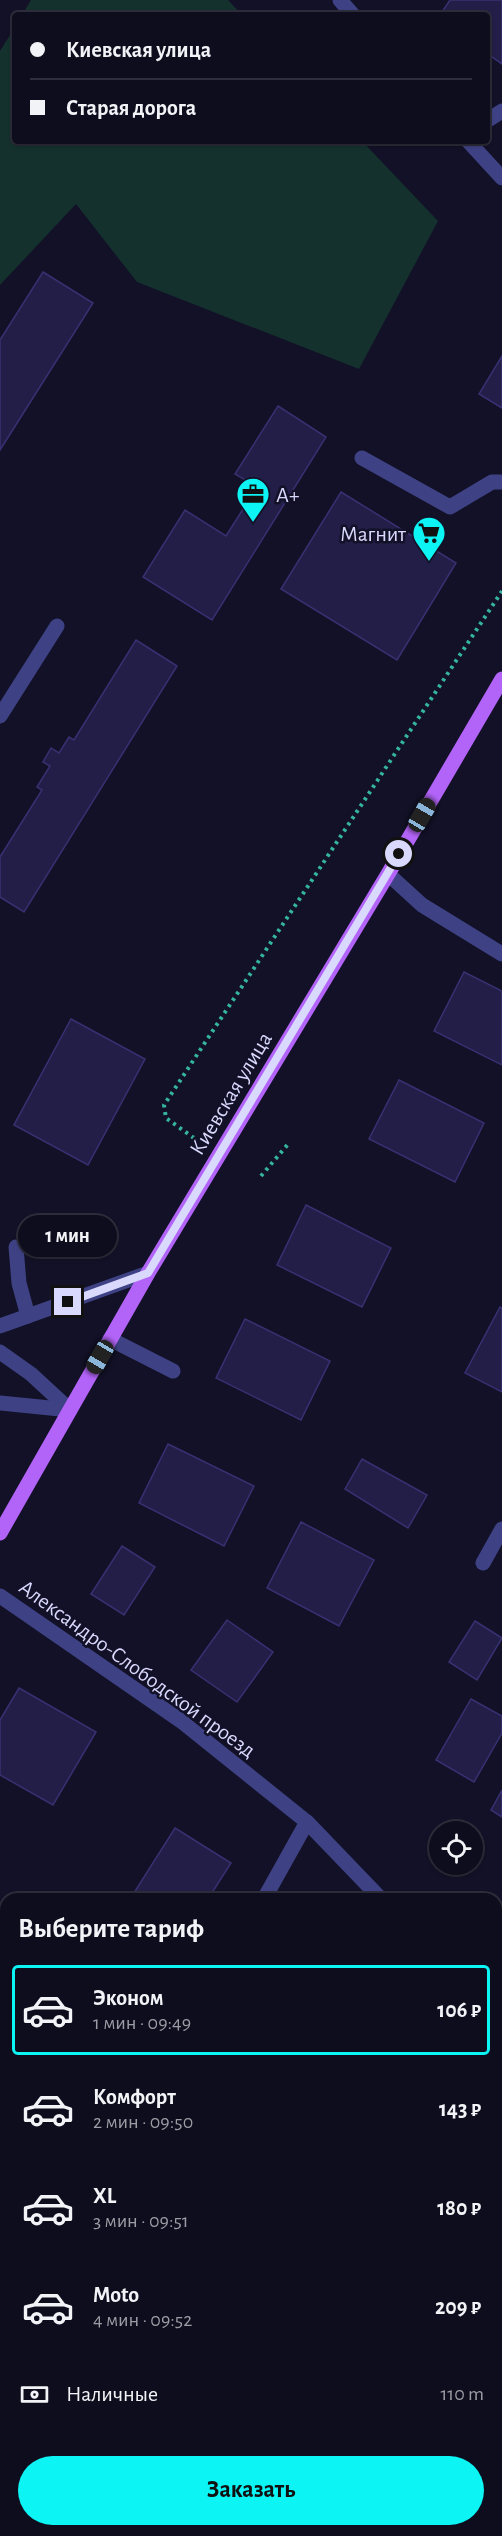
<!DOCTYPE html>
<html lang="ru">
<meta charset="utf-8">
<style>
:root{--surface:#0e0d1d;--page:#171626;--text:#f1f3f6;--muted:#9b9ca4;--line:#2e2d3b;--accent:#0df4f5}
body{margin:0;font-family:"Alegreya Sans",sans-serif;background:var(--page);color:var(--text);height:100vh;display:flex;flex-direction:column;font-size:22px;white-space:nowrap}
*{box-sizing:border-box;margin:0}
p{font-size:20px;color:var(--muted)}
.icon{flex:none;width:33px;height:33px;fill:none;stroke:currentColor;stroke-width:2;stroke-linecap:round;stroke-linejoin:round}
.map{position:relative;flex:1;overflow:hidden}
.panel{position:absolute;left:0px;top:1893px;width:502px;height:644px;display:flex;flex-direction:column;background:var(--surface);border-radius:18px 18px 0 0;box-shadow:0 2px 4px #0004,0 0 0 2px var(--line)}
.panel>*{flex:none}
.guide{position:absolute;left:12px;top:12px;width:478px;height:132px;border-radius:6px;box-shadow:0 2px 4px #0004,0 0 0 2px var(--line);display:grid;align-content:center;height:132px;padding:0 18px;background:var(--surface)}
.controls{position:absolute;left:429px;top:1821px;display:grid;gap:12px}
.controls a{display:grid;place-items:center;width:54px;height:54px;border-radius:50%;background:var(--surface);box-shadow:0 2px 4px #0004,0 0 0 2px var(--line);font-size:30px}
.end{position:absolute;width:27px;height:27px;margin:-14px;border:8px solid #d9d8fd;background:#111;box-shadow:0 0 0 3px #111}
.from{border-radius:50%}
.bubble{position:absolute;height:42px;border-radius:21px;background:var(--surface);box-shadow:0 2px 4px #0004,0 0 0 2px var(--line);font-size:20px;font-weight:700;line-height:42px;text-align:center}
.car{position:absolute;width:18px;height:36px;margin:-18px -9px;border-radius:8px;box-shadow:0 0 4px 2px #0007;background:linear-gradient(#222 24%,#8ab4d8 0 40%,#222 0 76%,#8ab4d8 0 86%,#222 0)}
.guide b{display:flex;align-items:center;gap:21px;height:57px;font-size:22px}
.guide b+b{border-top:2px solid var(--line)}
.guide i{width:15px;height:15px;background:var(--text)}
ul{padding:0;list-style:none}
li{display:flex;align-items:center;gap:18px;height:90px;margin:0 12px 9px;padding:0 6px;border:3px solid transparent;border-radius:6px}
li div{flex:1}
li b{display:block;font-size:22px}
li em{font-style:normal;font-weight:700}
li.active{border-color:var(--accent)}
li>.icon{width:54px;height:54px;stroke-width:1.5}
h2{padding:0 18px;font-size:27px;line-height:72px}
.pay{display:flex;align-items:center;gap:15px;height:66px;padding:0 18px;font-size:22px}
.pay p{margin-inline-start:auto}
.action{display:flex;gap:12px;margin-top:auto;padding:12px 18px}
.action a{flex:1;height:69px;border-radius:36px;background:var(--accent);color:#111;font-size:24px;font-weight:700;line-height:69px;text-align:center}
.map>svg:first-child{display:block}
</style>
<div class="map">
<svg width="502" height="2536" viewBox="0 0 502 2536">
<rect width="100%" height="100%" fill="#121127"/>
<g fill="#14312d">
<polygon points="31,0 228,0 242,15 22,15"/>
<polygon points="15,27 15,141 362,141 438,221 359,369 137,282 76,204 0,285 0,51"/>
</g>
<g fill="#221e47" stroke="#373172" stroke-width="1.5">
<polygon points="450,0 502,0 502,64 488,54 488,15 440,15"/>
<polygon points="43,272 93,303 0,450 0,340"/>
<polygon points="502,356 502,408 479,394"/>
<polygon points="278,406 326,437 212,620 143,577 185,510 226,536 257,487 235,474"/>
<polygon points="341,492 456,563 397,660 281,589"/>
<polygon points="136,640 177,666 24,912 0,897 0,857 42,790 37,787 50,766 43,762 51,748 59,753 69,737 74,740"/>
<polygon points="464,972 502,991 502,1065 434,1031"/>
<polygon points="71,1019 145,1059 88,1165 14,1125"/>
<polygon points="399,1080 484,1123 455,1182 369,1139"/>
<polygon points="306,1205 391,1248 362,1307 277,1265"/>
<polygon points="500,1307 502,1308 502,1392 465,1373"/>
<polygon points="245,1319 330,1361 301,1420 216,1378"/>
<polygon points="168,1444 254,1486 224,1546 139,1503"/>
<polygon points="362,1459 427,1495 408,1528 345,1489"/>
<polygon points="301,1522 374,1560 339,1626 267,1588"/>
<polygon points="122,1546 155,1567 124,1615 91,1594"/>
<polygon points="227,1620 273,1652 237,1702 191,1670"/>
<polygon points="475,1621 502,1638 477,1680 449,1662"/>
<polygon points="19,1688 96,1732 53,1805 0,1775 0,1720"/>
<polygon points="471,1699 502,1716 502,1733 474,1782 436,1760"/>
<polygon points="502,1790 502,1817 491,1810"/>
<polygon points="175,1828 231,1863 208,1899 136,1899 132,1896"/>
<polygon points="6,2121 6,2156 0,2153 0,2131"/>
<polygon points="0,2197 6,2201 6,2261 0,2271"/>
<polygon points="187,2530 206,2530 215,2536 183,2536"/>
</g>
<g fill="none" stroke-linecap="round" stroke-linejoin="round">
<g stroke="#35b4a0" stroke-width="4" stroke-dasharray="3 4.5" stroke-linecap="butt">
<polyline points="194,1138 166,1118 164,1105 502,591"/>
<polyline points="261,1176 289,1143"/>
</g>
<g stroke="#3e4284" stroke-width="15">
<polyline points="340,0 353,15"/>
<polyline points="488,120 502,111"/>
<polyline points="468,141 502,178"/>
<polyline points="362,458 450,507 492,482 502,482"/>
<polyline points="0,716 57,626"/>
<polyline points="388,874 422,905 502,954"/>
<polyline points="16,1247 19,1283 28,1316"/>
<polyline points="0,1326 148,1273"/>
<polyline points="110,1339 173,1371"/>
<polyline points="0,1352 31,1374 70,1410"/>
<polyline points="0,1403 70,1410"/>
<polyline points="483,1563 502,1529"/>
<polyline points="0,1596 181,1721 307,1822 381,1899"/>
<polyline points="264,1899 307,1822"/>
<polyline points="496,2048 502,2056"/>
<polyline points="496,2323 502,2313"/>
<polyline points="0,2371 6,2361"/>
<polyline points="371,2536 374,2530"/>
</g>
<polyline stroke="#b364f8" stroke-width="15" points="0,1533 148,1273 388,874 502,679"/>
</g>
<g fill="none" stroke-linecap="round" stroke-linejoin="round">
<polyline stroke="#d9d8fd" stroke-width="8" points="68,1302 148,1273 399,854"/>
</g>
<defs>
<symbol id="office-pin" viewBox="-11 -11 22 30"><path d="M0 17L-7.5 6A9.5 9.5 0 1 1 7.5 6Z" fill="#0df4f5" stroke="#121127"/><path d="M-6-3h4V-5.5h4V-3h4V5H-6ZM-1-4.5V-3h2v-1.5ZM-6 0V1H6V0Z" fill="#111"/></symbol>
<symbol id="supermarket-pin" viewBox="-11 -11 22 30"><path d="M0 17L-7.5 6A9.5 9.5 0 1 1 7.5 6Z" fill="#0df4f5" stroke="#121127"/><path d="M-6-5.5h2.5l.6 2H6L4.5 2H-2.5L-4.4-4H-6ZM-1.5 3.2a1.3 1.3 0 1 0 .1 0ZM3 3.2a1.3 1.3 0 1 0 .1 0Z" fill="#111"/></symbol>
</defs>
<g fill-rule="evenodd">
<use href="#office-pin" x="234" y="475" width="38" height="52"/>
<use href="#supermarket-pin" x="410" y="514" width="38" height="52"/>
</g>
<g text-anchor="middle" stroke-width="5" stroke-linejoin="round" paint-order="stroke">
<g font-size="22" fill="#d9d8fd" stroke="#121127" text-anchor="start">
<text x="276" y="502">А+</text>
<text x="406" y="541" text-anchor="end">Магнит</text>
</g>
<g font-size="22" fill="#d9d8fd" stroke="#121127">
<text transform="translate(230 1093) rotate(-59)" y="8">Киевская улица</text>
<text transform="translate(138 1668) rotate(36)" y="8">Александро-Слободской проезд</text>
</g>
</g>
</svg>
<div class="controls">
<a><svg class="icon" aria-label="locate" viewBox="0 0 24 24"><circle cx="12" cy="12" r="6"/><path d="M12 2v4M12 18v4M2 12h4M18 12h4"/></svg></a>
</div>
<i class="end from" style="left:399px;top:854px"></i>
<i class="end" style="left:68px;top:1302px"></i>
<div class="bubble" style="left:18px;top:1215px;width:99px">1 мин</div>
<i class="car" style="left:422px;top:815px;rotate:30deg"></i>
<i class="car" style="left:100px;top:1357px;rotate:210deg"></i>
<div class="guide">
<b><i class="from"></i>Киевская улица</b>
<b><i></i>Старая дорога</b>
</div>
<section class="panel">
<h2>Выберите тариф</h2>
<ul>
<li class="active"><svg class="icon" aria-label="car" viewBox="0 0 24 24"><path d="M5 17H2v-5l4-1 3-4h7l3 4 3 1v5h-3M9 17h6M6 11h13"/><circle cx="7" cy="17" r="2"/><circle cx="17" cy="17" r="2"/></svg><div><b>Эконом</b><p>1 мин · 09:49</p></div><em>106 ₽</em></li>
<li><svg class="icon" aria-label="car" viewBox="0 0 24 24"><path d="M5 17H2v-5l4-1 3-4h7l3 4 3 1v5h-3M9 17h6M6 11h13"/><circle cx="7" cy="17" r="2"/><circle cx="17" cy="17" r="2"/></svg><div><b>Комфорт</b><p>2 мин · 09:50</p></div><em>143 ₽</em></li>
<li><svg class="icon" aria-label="car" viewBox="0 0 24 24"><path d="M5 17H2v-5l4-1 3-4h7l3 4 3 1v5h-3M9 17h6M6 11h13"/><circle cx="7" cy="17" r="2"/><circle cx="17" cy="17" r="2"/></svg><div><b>XL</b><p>3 мин · 09:51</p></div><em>180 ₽</em></li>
<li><svg class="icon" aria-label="car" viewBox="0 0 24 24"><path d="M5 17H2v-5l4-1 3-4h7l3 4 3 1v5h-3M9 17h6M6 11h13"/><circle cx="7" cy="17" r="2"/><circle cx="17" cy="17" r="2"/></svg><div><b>Moto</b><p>4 мин · 09:52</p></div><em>209 ₽</em></li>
</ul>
<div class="pay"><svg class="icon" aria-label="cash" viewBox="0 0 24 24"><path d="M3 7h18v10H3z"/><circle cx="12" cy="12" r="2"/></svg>Наличные<p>110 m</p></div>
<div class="action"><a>Заказать</a></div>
</section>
</div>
